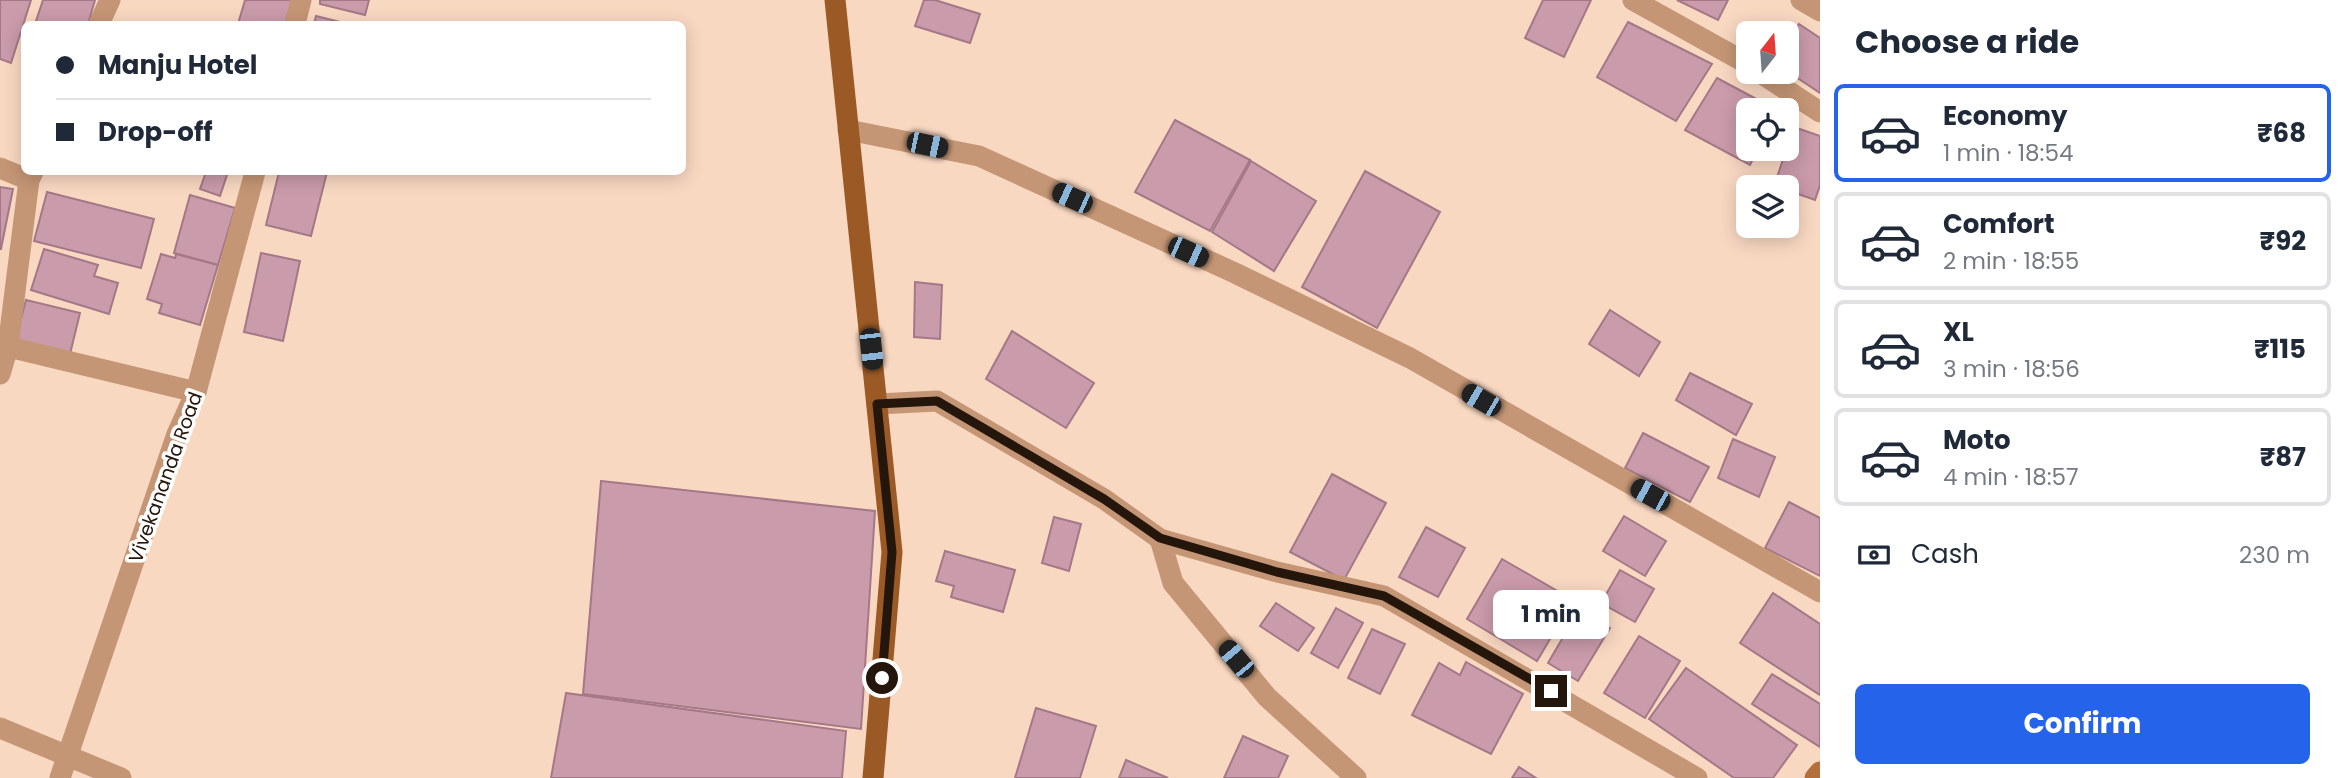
<!DOCTYPE html>
<meta charset="utf-8">
<style>
:root{--surface:#fff;--page:#f6f6f7;--text:#1f2937;--muted:#747a83;--line:#e0e1e3;--accent:#2563eb}
body{margin:0;font-family:Poppins,sans-serif;background:var(--page);color:var(--text);height:100vh;display:flex;flex-direction:column;font-size:26px;white-space:nowrap}
*{box-sizing:border-box;margin:0}
p{font-size:23px;color:var(--muted)}
.icon{flex:none;width:38px;height:38px;fill:none;stroke:currentColor;stroke-width:2;stroke-linecap:round;stroke-linejoin:round}
.map{position:relative;flex:1;overflow:hidden}
.details{display:flex;flex-direction:column;background:var(--surface);width:525px}
.details>*{flex:none}
.guide{position:absolute;left:21px;top:21px;width:665px;height:154px;border-radius:10px;box-shadow:0 4px 18px #0003;display:grid;align-content:center;height:154px;padding:0 35px;background:var(--surface)}
.needle{width:46px;rotate:17deg}
.buttons{position:absolute;left:1736px;top:21px;display:grid;gap:14px}
.buttons a{display:grid;place-items:center;width:63px;height:63px;border-radius:10px;background:var(--surface);box-shadow:0 4px 18px #0003;font-size:35px}
.end{position:absolute;width:32px;height:32px;margin:-16px;border:9px solid #25160c;background:#fff;box-shadow:0 0 0 4px #fff}
.from{border-radius:50%}
.bubble{position:absolute;height:49px;border-radius:10px;background:var(--surface);box-shadow:0 4px 18px #0003;font-size:23px;font-weight:700;line-height:49px;text-align:center}
.car{position:absolute;width:21px;height:42px;margin:-21px -10px;border-radius:9px;box-shadow:0 0 5px 2px #0007;background:linear-gradient(#222 24%,#8ab4d8 0 40%,#222 0 76%,#8ab4d8 0 86%,#222 0)}
.guide b{display:flex;align-items:center;gap:24px;height:66px;font-size:26px}
.guide b+b{border-top:2px solid var(--line)}
.guide i{width:18px;height:18px;background:var(--text)}
ul{padding:0;list-style:none}
li{display:flex;align-items:center;gap:21px;height:98px;margin:0 14px 10px;padding:0 21px;border:4px solid var(--line);border-radius:10px}
li div{flex:1}
li b{display:block;font-size:26px}
li em{font-style:normal;font-weight:700}
li.selected{border-color:var(--accent)}
li>.icon{width:63px;height:63px;stroke-width:1.5}
h2{padding:0 35px;font-size:32px;line-height:84px}
.pay{display:flex;align-items:center;gap:18px;height:77px;padding:0 35px;font-size:26px}
.pay p{margin-inline-start:auto}
.action{display:flex;gap:14px;margin-top:auto;padding:14px 35px}
.action a{flex:1;height:80px;border-radius:10px;background:var(--accent);color:#fff;font-size:28px;font-weight:700;line-height:80px;text-align:center}
main{display:flex;flex:1;min-height:0}
.map>svg:first-child{display:block}
</style>
<main>
<div class="map">
<svg width="1820" height="778" viewBox="0 0 1820 778">
<rect width="100%" height="100%" fill="#f9d8c2"/>
<g fill="#ca9bab" stroke="#a47887" stroke-width="2">
<polygon points="0,0 31,0 11,63 0,59"/>
<polygon points="43,0 95,0 88,24 35,24"/>
<polygon points="245,0 292,0 285,24 238,24"/>
<polygon points="320,0 369,0 365,15 320,4"/>
<polygon points="924,0 935,0 980,14 970,43 915,26"/>
<polygon points="1543,0 1591,0 1564,57 1525,38"/>
<polygon points="1677,0 1728,0 1718,20"/>
<polygon points="316,16 348,24 314,24"/>
<polygon points="1628,22 1712,64 1676,121 1597,77"/>
<polygon points="1799,24 1820,38 1820,93 1787,71 1787,42"/>
<polygon points="1717,78 1777,110 1748,110 1748,149 1758,149 1750,165 1685,130"/>
<polygon points="1175,120 1250,160 1210,231 1135,192"/>
<polygon points="1794,127 1820,136 1820,185 1815,200 1787,190 1787,187 1774,186"/>
<polygon points="1251,161 1316,201 1274,271 1212,232"/>
<polygon points="1365,171 1440,212 1377,328 1302,287"/>
<polygon points="206,172 228,172 220,196 200,189"/>
<polygon points="279,172 327,172 311,236 266,225"/>
<polygon points="0,187 13,189 1,249 0,249"/>
<polygon points="47,192 154,219 141,268 34,241"/>
<polygon points="190,195 235,208 218,265 174,253"/>
<polygon points="44,249 98,265 94,276 118,283 109,314 31,290"/>
<polygon points="261,253 300,261 283,341 244,332"/>
<polygon points="161,254 175,258 176,254 218,265 200,325 159,313 162,304 147,299"/>
<polygon points="915,282 942,285 940,339 914,337"/>
<polygon points="26,300 80,313 70,354 15,341"/>
<polygon points="1610,310 1660,342 1639,376 1589,344"/>
<polygon points="1012,331 1094,383 1066,428 986,379"/>
<polygon points="1690,373 1752,404 1736,435 1676,400"/>
<polygon points="1643,433 1709,467 1690,502 1625,468"/>
<polygon points="1733,439 1775,457 1759,497 1718,478"/>
<polygon points="1332,474 1386,503 1344,580 1290,552"/>
<polygon points="601,481 875,511 861,729 583,694"/>
<polygon points="1789,502 1820,518 1820,576 1765,548"/>
<polygon points="1624,516 1666,541 1645,576 1603,551"/>
<polygon points="1054,517 1081,524 1069,571 1042,563"/>
<polygon points="1426,527 1465,548 1438,597 1399,577"/>
<polygon points="945,551 1015,570 1003,612 951,597 954,586 936,581"/>
<polygon points="1502,559 1573,600 1537,661 1467,619"/>
<polygon points="1620,570 1654,589 1635,622 1601,603"/>
<polygon points="1773,593 1820,624 1820,695 1740,643"/>
<polygon points="1276,603 1314,628 1298,651 1260,626"/>
<polygon points="1336,608 1363,623 1338,668 1311,653"/>
<polygon points="1579,610 1610,628 1578,681 1548,663"/>
<polygon points="1372,629 1405,644 1380,694 1348,678"/>
<polygon points="1639,636 1680,661 1645,718 1604,693"/>
<polygon points="1466,662 1523,694 1491,754 1412,715 1439,663 1460,675"/>
<polygon points="1686,668 1797,745 1773,778 1734,778 1649,719"/>
<polygon points="1772,674 1820,704 1820,747 1752,704"/>
<polygon points="566,693 846,731 842,778 551,778"/>
<polygon points="1036,708 1096,726 1080,778 1015,778"/>
<polygon points="1243,736 1288,756 1278,778 1224,778"/>
<polygon points="1126,760 1168,778 1119,778"/>
<polygon points="1519,767 1536,778 1512,778"/>
</g>
<g fill="none" stroke-linecap="round" stroke-linejoin="round">
<g stroke="#c49675" stroke-width="21">
<polyline points="1633,0 1748,64"/>
<polyline points="1801,0 1820,11"/>
<polyline points="99,24 110,0"/>
<polyline points="295,24 301,0"/>
<polyline points="1759,72 1820,112"/>
<polyline points="848,130 979,156 1235,273 1410,358 1820,592"/>
<polyline points="0,168 29,180"/>
<polyline points="0,345 196,392"/>
<polyline points="0,374 8,347 29,180 33,172"/>
<polyline points="877,404 937,401 1104,499 1160,539 1277,572 1384,596 1697,778"/>
<polyline points="1160,539 1173,583 1267,697 1356,778"/>
<polyline points="0,728 121,778"/>
<polyline points="60,778 177,434 196,392 255,172"/>
</g>
<polyline stroke="#b3703c" stroke-width="21" points="1815,778 1820,772"/>
<polyline stroke="#9b5a25" stroke-width="21" points="835,0 892,552 873,778"/>
</g>
<g fill="none" stroke-linecap="round" stroke-linejoin="round">
<polyline stroke="#25160c" stroke-width="9" points="882,678 892,552 877,404 937,401 1104,499 1160,538 1277,572 1384,596 1551,691"/>
</g>
<g text-anchor="middle" stroke-width="7" stroke-linejoin="round" paint-order="stroke">
<g font-size="19" fill="#25160c" stroke="#fff">
<text transform="translate(165 477) rotate(-70)" y="7">Vivekananda Road</text>
</g>
</g>
</svg>
<div class="buttons">
<a><svg class="needle" viewBox="-14 -14 28 28"><path d="M0-13l5 13h-10z" fill="#e53935"/><path d="M0 13l5-13h-10z" fill="#747a83"/></svg></a>
<a><svg class="icon" aria-label="locate" viewBox="0 0 24 24"><circle cx="12" cy="12" r="6"/><path d="M12 2v4M12 18v4M2 12h4M18 12h4"/></svg></a>
<a><svg class="icon" aria-label="layers" viewBox="0 0 24 24"><path d="M12 4l9 5-9 5-9-5zM3 14l9 5 9-5"/></svg></a>
</div>
<i class="end from" style="left:882px;top:678px"></i>
<i class="end" style="left:1551px;top:691px"></i>
<div class="bubble" style="left:1493px;top:590px;width:116px">1 min</div>
<i class="car" style="left:927px;top:145px;rotate:102deg"></i>
<i class="car" style="left:1072px;top:198px;rotate:294deg"></i>
<i class="car" style="left:1188px;top:252px;rotate:114deg"></i>
<i class="car" style="left:871px;top:349px;rotate:174deg"></i>
<i class="car" style="left:1481px;top:400px;rotate:300deg"></i>
<i class="car" style="left:1650px;top:495px;rotate:299deg"></i>
<i class="car" style="left:1236px;top:659px;rotate:320deg"></i>
<div class="guide">
<b><i class="from"></i>Manju Hotel</b>
<b><i></i>Drop-off</b>
</div>
</div>
<section class="details">
<h2>Choose a ride</h2>
<ul>
<li class="selected"><svg class="icon" aria-label="car" viewBox="0 0 24 24"><path d="M5 17H2v-5l4-1 3-4h7l3 4 3 1v5h-3M9 17h6M6 11h13"/><circle cx="7" cy="17" r="2"/><circle cx="17" cy="17" r="2"/></svg><div><b>Economy</b><p>1 min · 18:54</p></div><em>₹68</em></li>
<li><svg class="icon" aria-label="car" viewBox="0 0 24 24"><path d="M5 17H2v-5l4-1 3-4h7l3 4 3 1v5h-3M9 17h6M6 11h13"/><circle cx="7" cy="17" r="2"/><circle cx="17" cy="17" r="2"/></svg><div><b>Comfort</b><p>2 min · 18:55</p></div><em>₹92</em></li>
<li><svg class="icon" aria-label="car" viewBox="0 0 24 24"><path d="M5 17H2v-5l4-1 3-4h7l3 4 3 1v5h-3M9 17h6M6 11h13"/><circle cx="7" cy="17" r="2"/><circle cx="17" cy="17" r="2"/></svg><div><b>XL</b><p>3 min · 18:56</p></div><em>₹115</em></li>
<li><svg class="icon" aria-label="car" viewBox="0 0 24 24"><path d="M5 17H2v-5l4-1 3-4h7l3 4 3 1v5h-3M9 17h6M6 11h13"/><circle cx="7" cy="17" r="2"/><circle cx="17" cy="17" r="2"/></svg><div><b>Moto</b><p>4 min · 18:57</p></div><em>₹87</em></li>
</ul>
<div class="pay"><svg class="icon" aria-label="cash" viewBox="0 0 24 24"><path d="M3 7h18v10H3z"/><circle cx="12" cy="12" r="2"/></svg>Cash<p>230 m</p></div>
<div class="action"><a>Confirm</a></div>
</section>
</main>
